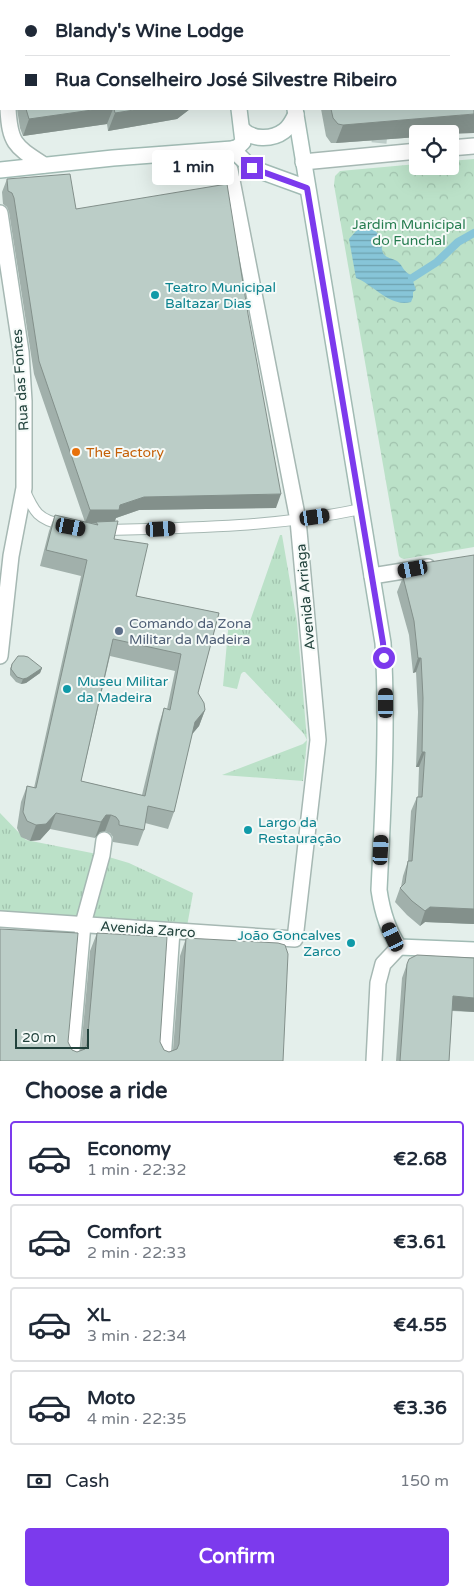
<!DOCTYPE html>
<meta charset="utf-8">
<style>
:root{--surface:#fff;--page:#f6f6f7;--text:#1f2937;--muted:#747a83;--line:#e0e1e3;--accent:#7c3aed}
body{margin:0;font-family:"Varela Round",sans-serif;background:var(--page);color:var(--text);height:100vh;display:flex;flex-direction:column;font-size:19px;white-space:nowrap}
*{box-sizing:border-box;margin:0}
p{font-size:16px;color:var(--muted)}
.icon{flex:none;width:28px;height:28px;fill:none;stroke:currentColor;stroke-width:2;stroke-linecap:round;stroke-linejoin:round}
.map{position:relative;height:1061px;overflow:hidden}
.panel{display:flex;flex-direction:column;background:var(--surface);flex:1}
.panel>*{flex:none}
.hud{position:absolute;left:0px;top:0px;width:475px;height:110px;box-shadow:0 5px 20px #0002;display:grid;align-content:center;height:110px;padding:0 25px;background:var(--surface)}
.buttons{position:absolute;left:409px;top:125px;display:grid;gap:10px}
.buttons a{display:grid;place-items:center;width:50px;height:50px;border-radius:5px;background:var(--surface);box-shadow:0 5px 20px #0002;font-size:25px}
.scale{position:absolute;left:15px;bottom:12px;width:74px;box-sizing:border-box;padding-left:5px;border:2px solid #21423c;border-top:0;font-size:14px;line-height:18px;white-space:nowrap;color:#21423c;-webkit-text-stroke:4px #f5faf8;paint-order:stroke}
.end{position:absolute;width:22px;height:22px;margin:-11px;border:6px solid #7c3aed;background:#fff;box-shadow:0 0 0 2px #fff}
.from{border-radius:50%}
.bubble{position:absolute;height:35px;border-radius:5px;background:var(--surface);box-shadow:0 5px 20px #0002;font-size:16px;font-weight:800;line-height:35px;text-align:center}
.car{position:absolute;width:15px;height:30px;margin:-15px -8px;border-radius:6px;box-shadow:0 0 4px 1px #0007;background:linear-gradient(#222 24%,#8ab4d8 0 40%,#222 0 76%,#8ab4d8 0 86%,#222 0)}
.hud b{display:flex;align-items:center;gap:18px;height:48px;font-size:19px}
.hud b+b{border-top:1px solid var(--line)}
.hud i{width:12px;height:12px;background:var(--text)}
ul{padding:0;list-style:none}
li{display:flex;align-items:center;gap:15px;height:75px;margin:0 10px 8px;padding:0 15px;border:2px solid var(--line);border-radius:5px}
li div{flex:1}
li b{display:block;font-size:19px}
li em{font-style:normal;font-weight:800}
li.selected{border-color:var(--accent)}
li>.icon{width:45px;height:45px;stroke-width:1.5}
h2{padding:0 25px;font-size:22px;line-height:60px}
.pay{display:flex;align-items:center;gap:12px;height:55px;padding:0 25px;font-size:19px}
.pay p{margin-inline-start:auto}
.button{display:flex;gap:10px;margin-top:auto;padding:10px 25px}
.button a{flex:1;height:58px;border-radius:5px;background:var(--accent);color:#fff;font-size:20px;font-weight:800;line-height:58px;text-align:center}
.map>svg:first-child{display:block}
</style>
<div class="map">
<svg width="474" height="1061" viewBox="0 0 474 1061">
<defs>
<pattern id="grass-tufts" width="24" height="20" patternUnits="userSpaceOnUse" patternTransform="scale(1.25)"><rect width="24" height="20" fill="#bbe1c8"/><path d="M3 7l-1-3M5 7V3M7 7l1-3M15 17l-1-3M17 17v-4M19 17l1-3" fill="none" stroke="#a0c2ad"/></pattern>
<pattern id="park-crowns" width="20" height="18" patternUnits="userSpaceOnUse" patternTransform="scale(1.25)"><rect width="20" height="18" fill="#bbe1c8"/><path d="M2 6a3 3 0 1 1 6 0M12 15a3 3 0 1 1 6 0" fill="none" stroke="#a0c2ad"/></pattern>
<pattern id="water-rules" width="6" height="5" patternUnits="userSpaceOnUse" patternTransform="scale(1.25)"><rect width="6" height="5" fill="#87c5d8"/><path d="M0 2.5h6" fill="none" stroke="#6ea2b0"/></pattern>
</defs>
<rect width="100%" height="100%" fill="#e4efeb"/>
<g fill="url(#grass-tufts)">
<polygon points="280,535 282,535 297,622 307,740 303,781 222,775 303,744 307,740 304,734 245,672 243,672 241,674 237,689 223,686 229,620 249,624"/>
<polygon points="0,813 26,840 102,855 129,863 193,893 186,932 0,919"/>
</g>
<polygon fill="url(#park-crowns)" points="474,159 474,547 404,559 401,558 399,556 334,185 335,176 340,171 417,164 418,166 450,166 450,161"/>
<path fill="url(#water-rules)" d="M363,228C371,228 380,231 381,241C382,245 381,248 383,253C386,258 391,258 397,261C403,265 403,272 411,275L416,290L413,292V297L411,302C390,308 373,284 356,278L349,239L357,230Z"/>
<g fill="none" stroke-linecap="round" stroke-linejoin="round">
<polyline stroke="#87c5d8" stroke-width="8" points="412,278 437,262 458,242 474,233"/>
<polyline stroke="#bdccc8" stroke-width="15" stroke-dasharray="15 8" stroke-linecap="butt" points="379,143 382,109"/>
<defs>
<g id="lane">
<path d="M24,489C34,512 38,520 64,525"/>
<path d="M103,530C189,528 276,527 361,509"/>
</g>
<g id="street">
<polyline points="0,55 1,62"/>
<path d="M8,109C10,144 15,146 44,165"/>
<polyline points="450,148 474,146"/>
<polyline points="303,162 418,151"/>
<polyline points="0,213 21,352 24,401 24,488 11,556 0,656"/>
<polyline points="372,576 428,567"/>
<polyline points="0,919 295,939 318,740 298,520 230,170"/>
<polyline points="71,1061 83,924 102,855 104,840"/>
<polyline points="163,1061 172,931"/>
<polyline points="374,1061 378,983 383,964 399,947"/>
</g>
<g id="secondary">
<polyline points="219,0 219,1"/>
<polyline points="274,0 274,1"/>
<path d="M295,109L383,643C388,725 383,807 379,890C382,911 387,929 399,947L474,950"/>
<path d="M242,129C252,140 272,140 284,131C290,127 293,120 296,114"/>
<polyline points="232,149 252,168 307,188"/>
<polyline points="0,170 113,158 232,149 238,147 243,142 239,109"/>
</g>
</defs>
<use href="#lane" stroke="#a6b8b3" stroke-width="12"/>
<use href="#street" stroke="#a6b8b3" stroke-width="18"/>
<use href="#secondary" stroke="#a1bbb4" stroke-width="18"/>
<use href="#lane" stroke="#fff" stroke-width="10"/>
<use href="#street" stroke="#fff" stroke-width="15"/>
<use href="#secondary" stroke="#fff" stroke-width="15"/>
</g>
<g fill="#a1b0ab" fill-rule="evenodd">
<polygon points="0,0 1,1 1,39 0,37"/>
<rect x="304" y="0" width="75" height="1"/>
<polygon points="17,109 190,109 177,119 108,131 107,124 23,136 20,128"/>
<polygon points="321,109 474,109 418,134 418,137 336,143 331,143 326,136"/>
<path d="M7,179L76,209L276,508L139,510L116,518L115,521L114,539L136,596L219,613L198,693L205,710L199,726L192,734L174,812L168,829L145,823L144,830L138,846L113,842V837L110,833L105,831L100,832L95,838L50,829L40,840L30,841L21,837L17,828L21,802L27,786L34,788L81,576L40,566L49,531L55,515L85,522L34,374L9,212L7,207L3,204L2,192ZM110,656L175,671L167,709L164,708L159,724L142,795L81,781Z"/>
<polygon points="474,555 474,924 425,922 420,926 407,915 395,902 400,888 401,887 403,876 408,861 411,811 417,797 418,797 419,767 416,767 418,712 416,672 413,673 409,635 397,592 403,577"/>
<polygon points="12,664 42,668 40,673 26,683 21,684 16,682 10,675 10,669"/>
<polygon points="97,933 160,1042 164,1050 169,1052 173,1050 180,956 186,938 283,1061 0,1061 68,1042 72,1050 77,1052 81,1050 90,951"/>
<polygon points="474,958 474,1012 452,1011 449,1061 396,1061 402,978 407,964"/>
</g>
<g fill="#83908b">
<polygon points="99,109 113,109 107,124 23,136 29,119"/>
<polygon points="140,109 190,109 177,119 108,131 115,113"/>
<polygon points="474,114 474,133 450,134 418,134 418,137 336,143 343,125"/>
<polygon points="281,494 276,508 139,510 116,518 114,523 96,522 96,523 85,523 90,510 120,505 144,497"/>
<polygon points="418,658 421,658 416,672 413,673"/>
<polygon points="42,668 40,673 26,683 21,684 23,679"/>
<polygon points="205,710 199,726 189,738 195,722"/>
<polygon points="422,752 425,752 419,767 416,767"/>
<polygon points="56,813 50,829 40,840 30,841 36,825"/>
<polygon points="106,815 111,815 105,831 100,832 95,838 101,822"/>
<polygon points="430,907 474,909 474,924 425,922 420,926 425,911"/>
<polygon points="453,996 474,998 474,1012 448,1010"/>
</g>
<g fill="#bbcdc7" stroke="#83908b" fill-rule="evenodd">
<polygon points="0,0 193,0 193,1 1,1 1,10 0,8"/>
<rect x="314" y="0" width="65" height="1"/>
<polygon points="474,55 474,114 343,125 338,124 333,118 331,109 474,109"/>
<polygon points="26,109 99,109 29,119"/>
<polygon points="114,109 140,109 115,113"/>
<polygon points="70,174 76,209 227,184 248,314 281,494 144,497 120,505 119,510 90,510 39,361 14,198 12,193 8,191 7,179"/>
<path d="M55,515L98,525L96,522L118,521L114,539L148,544L136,596L219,613L198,693L204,703L205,710L195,722L174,812L148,806L144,830L119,825V821L116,817L111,815H106L101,822L56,813L46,824L36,825L27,821L23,812L27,786L36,788L87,560L46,550ZM113,639L181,654L170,710L164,708L145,796L81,781Z"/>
<polygon points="474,555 474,909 430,907 425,911 412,901 400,888 405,883 408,861 412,861 417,797 422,797 425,752 422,752 423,698 421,658 418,658 414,621 403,577 411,565"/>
<polygon points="18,656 24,656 28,657 42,668 27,678 23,679 17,677 11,669 12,664"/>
<polygon points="0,929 78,933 68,1042 72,1050 77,1052 85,1049 87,1044 97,933 167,937 160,1042 164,1050 169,1052 177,1049 179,1044 186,938 278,943 285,945 288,954 283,1061 0,1061"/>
<polygon points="417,955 474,958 474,998 453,996 449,1061 400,1061 407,964 409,959"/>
</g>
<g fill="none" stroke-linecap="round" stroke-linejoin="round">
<polyline stroke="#7c3aed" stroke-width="6" points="252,168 307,188 383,643 384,658"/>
</g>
<g fill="#0f9aa8" stroke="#f5faf8" stroke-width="2">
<circle cx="155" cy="295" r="5"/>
<circle cx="67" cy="689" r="5"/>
<circle cx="248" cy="830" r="5"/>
<circle cx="351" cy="943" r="5"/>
</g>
<circle fill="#e8710a" stroke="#f5faf8" stroke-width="2" cx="76" cy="452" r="5"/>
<circle fill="#5c6f8a" stroke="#f5faf8" stroke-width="2" cx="119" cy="631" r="5"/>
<g text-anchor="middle" stroke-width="4" stroke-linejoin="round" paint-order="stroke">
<g font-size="14" fill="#277d50" stroke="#f5faf8">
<text x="409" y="229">Jardim Municipal<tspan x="409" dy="16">do Funchal</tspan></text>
</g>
<g font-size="14" fill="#0d838f" stroke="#f5faf8" text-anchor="start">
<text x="165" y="292">Teatro Municipal<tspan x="165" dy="16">Baltazar Dias</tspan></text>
<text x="77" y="686">Museu Militar<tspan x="77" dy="16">da Madeira</tspan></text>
<text x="258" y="827">Largo da<tspan x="258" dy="16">Restauração</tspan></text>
<text x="341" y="940" text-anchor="end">João Goncalves<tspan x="341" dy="16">Zarco</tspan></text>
</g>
<g font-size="14" fill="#21423c" stroke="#f5faf8">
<text transform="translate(20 380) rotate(-94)" y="5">Rua das Fontes</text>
<text transform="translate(305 597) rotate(-95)" y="5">Avenida Arriaga</text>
<text transform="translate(148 929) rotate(4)" y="5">Avenida Zarco</text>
</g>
<g font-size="14" fill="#c56008" stroke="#f5faf8" text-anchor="start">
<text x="86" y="457">The Factory</text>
</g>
<g font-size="14" fill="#4e5e75" stroke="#f5faf8" text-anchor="start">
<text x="129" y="628">Comando da Zona<tspan x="129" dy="16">Militar da Madeira</tspan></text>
</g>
</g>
</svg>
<div class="buttons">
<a><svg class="icon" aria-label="locate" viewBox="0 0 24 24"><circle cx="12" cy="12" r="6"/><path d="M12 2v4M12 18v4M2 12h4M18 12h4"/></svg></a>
</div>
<div class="scale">20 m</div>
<i class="end from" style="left:384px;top:658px"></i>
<i class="end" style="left:252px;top:168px"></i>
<div class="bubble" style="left:152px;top:150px;width:82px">1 min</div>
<i class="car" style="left:315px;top:517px;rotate:82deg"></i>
<i class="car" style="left:71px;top:527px;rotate:101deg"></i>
<i class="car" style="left:161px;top:529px;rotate:87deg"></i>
<i class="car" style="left:413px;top:569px;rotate:259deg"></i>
<i class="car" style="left:386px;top:703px;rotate:0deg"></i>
<i class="car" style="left:381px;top:850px;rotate:3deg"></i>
<i class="car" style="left:393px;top:937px;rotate:335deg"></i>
<div class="hud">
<b><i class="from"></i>Blandy's Wine Lodge</b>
<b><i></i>Rua Conselheiro José Silvestre Ribeiro</b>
</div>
</div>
<section class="panel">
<h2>Choose a ride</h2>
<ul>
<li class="selected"><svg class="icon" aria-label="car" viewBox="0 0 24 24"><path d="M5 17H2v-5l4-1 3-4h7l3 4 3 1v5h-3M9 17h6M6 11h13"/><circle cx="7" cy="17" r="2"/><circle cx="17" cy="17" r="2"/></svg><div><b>Economy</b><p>1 min · 22:32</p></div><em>€2.68</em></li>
<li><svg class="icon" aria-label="car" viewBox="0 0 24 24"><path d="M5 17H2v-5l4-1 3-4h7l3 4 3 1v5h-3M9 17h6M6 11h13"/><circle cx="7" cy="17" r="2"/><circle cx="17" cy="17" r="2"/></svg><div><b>Comfort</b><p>2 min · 22:33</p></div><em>€3.61</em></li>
<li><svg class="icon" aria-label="car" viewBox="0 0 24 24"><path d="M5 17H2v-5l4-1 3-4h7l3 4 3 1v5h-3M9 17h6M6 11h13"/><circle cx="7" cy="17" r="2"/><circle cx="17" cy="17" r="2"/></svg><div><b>XL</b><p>3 min · 22:34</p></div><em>€4.55</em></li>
<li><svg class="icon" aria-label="car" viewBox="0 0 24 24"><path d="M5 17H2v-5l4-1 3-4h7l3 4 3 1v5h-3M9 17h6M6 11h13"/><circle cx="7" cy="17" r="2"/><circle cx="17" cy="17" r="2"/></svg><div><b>Moto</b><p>4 min · 22:35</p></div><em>€3.36</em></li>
</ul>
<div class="pay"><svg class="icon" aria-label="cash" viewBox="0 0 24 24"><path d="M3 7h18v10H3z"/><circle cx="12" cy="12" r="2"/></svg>Cash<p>150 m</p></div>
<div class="button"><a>Confirm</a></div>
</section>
